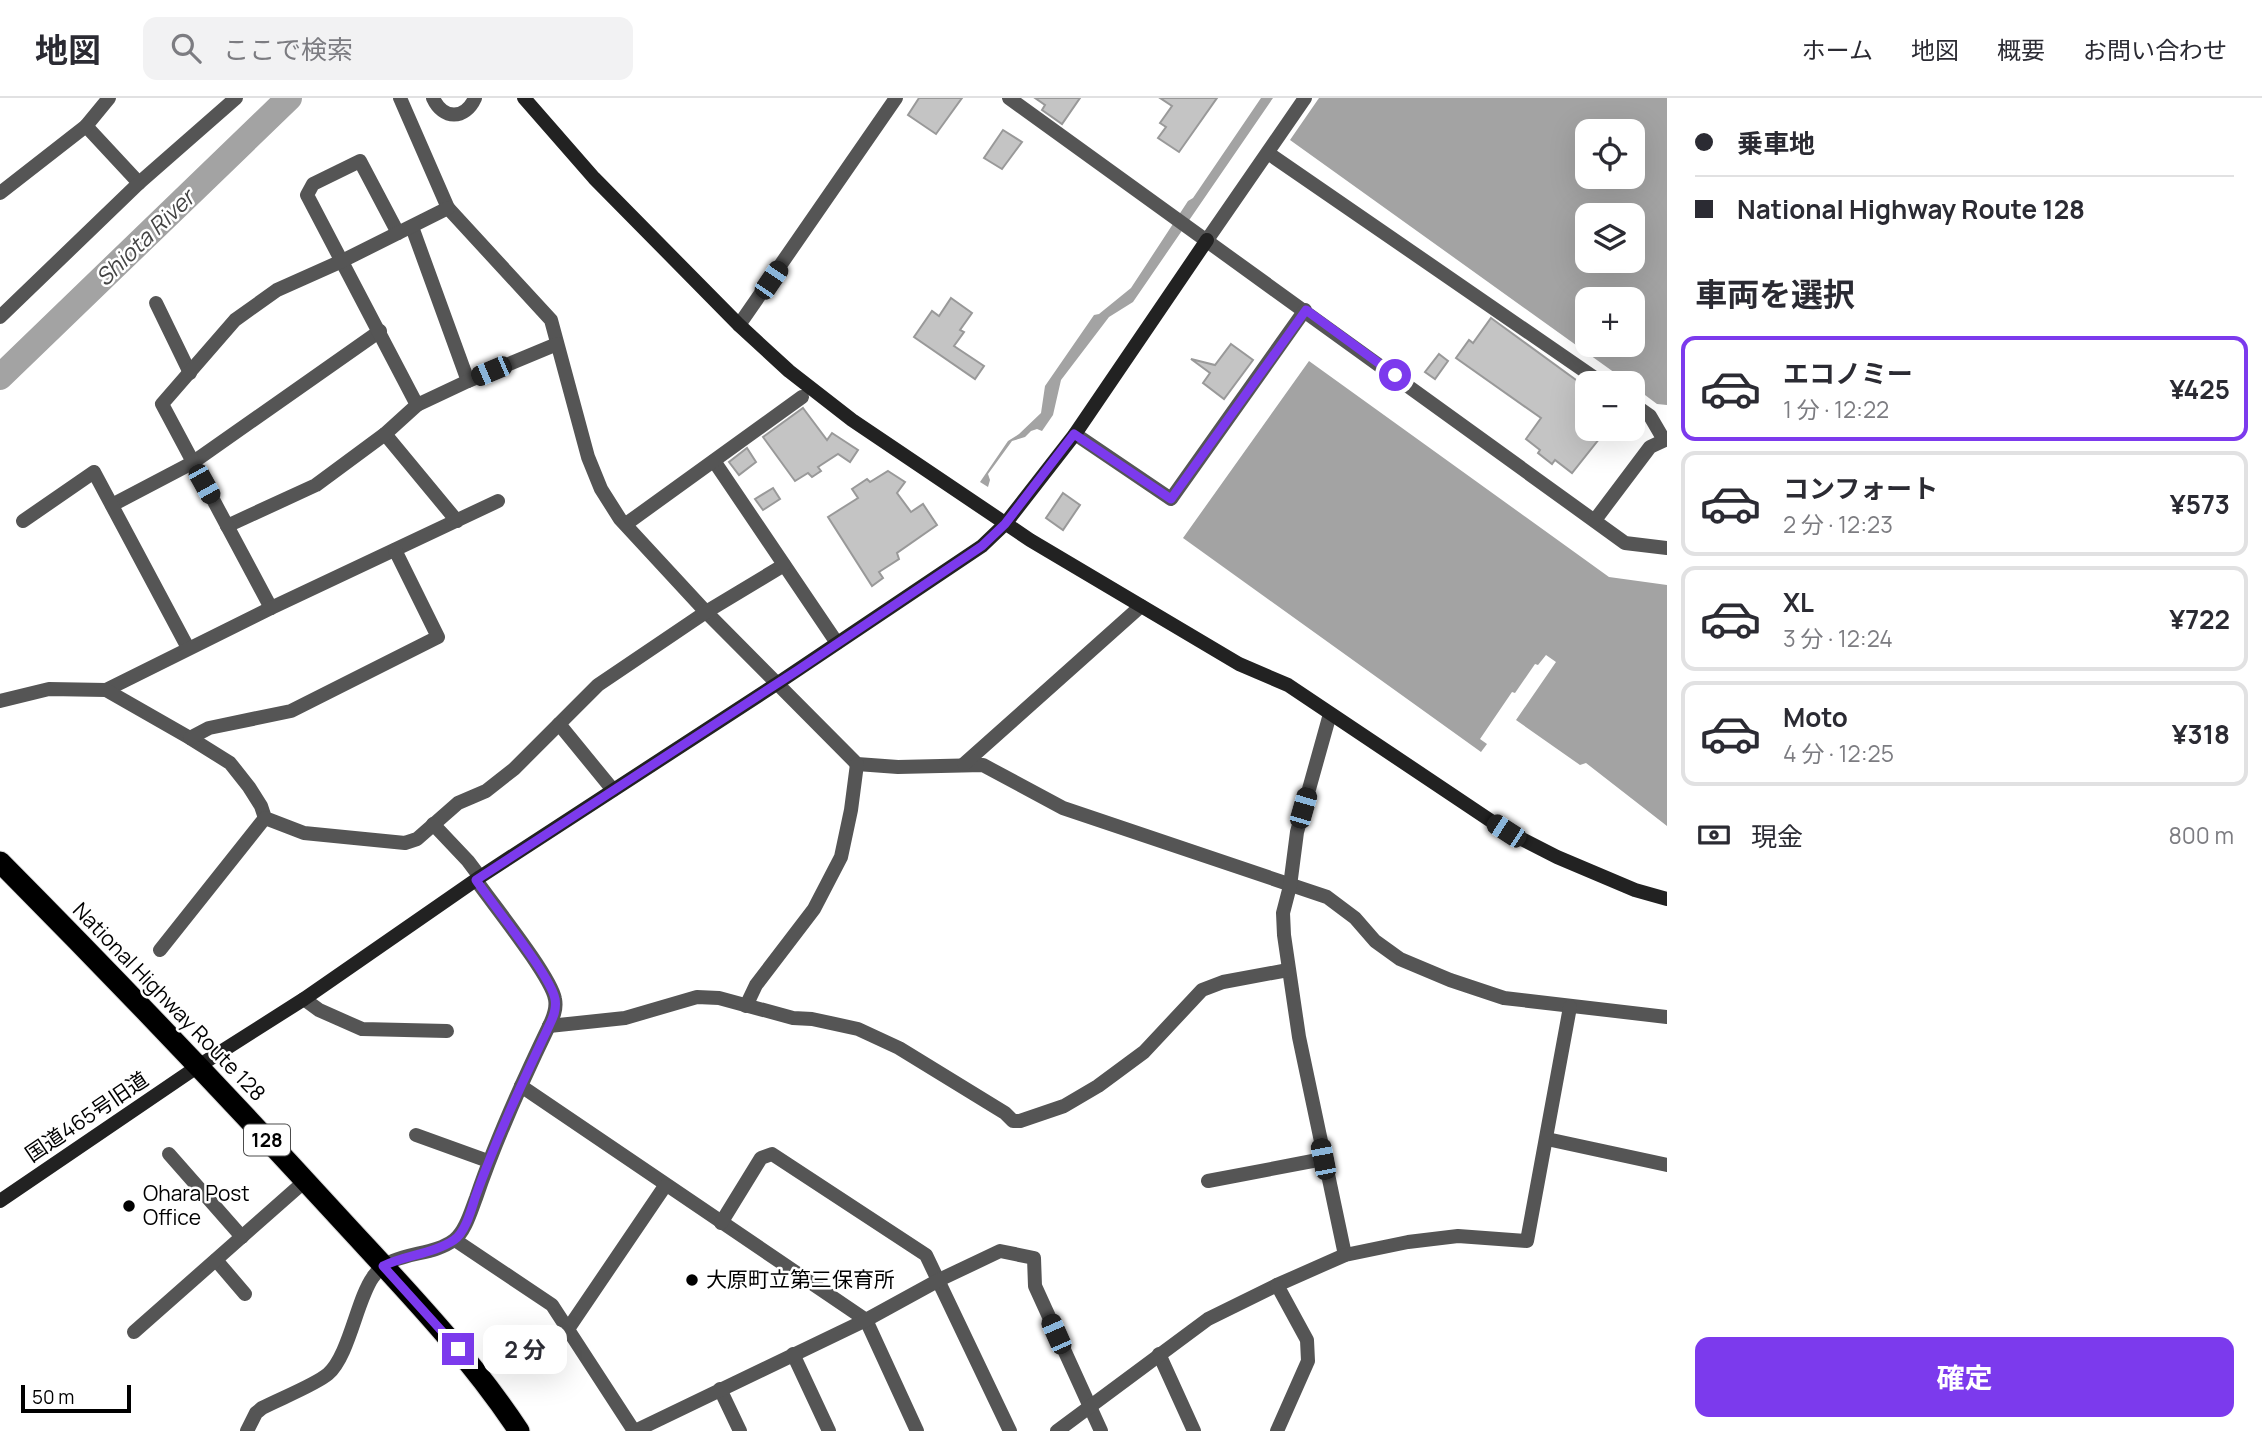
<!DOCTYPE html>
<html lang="ja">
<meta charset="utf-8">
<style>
:root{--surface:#fff;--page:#f2f2f3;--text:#2b2b33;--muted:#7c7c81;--line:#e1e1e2;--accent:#7c3aed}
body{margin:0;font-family:Manrope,"Noto Sans JP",sans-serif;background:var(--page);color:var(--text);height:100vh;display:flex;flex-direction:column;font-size:26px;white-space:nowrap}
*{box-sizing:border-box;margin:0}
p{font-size:23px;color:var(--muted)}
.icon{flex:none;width:38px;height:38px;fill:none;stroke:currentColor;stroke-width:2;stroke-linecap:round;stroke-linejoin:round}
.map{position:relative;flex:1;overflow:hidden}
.drawer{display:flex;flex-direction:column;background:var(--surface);width:595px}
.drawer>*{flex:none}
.guide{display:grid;align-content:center;height:154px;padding:0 28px;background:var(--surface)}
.buttons{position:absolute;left:1575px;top:21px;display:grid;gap:14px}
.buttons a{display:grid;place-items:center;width:70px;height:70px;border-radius:14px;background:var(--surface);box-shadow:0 7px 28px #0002;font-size:35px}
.scale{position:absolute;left:21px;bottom:18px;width:110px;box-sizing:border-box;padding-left:7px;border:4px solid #000;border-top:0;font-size:19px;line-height:24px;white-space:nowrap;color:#000;-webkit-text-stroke:5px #fff;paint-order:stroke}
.end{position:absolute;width:32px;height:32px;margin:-16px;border:9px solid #7c3aed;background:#fff;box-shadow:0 0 0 4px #fff}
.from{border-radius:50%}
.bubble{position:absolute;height:49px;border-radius:14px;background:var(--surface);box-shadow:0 7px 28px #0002;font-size:23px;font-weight:700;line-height:49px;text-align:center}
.car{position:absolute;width:21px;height:42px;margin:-21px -10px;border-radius:9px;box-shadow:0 0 5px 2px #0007;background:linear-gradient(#222 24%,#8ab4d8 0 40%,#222 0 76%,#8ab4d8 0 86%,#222 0)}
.guide b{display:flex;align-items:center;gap:24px;height:66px;font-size:26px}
.guide b+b{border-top:2px solid var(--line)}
.guide i{width:18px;height:18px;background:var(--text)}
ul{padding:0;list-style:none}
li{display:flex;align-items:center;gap:21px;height:105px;margin:0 14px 10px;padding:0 14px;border:4px solid var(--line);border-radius:14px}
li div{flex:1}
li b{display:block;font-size:26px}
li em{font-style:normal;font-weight:700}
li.on{border-color:var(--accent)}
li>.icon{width:63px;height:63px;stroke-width:1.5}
h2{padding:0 28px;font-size:32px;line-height:84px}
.pay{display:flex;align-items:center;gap:18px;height:77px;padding:0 28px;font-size:26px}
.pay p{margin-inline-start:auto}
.cta{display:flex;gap:14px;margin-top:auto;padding:14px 28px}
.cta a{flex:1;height:80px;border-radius:14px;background:var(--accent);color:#fff;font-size:28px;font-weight:700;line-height:80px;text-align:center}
header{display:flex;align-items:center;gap:42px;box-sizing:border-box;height:98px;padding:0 35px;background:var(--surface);border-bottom:2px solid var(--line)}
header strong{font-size:33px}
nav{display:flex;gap:38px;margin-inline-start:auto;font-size:24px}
.search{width:490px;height:63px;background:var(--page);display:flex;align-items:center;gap:18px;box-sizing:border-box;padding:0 24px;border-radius:14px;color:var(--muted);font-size:26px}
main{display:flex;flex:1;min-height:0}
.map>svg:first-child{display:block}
</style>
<header>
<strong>地図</strong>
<div class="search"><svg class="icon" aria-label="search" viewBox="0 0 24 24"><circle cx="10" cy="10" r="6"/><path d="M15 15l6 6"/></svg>ここで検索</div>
<nav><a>ホーム</a><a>地図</a><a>概要</a><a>お問い合わせ</a></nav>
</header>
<main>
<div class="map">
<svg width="1667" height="1333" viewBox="0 0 1667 1333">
<rect width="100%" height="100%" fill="#fff"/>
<g fill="#a3a3a3" fill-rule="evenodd">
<polygon points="1261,0 1273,0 1133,204 1109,219 1061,282 1053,317 1042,333 1037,331 1031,333 1025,339 1012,343 988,376 990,382 988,389 980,384 1008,343 1019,336 1041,315 1045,288 1094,217 1099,216 1131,190 1188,103 1193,100"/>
<path d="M1319,0H1667V307L1657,306L1633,288V285H1629L1290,42ZM1587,33H1633V79H1587ZM1587,117H1633V163H1587ZM1587,201H1633V247H1587Z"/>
<polygon points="1309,263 1609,479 1667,487 1667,728 1586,665 1580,667 1516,622 1556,564 1546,557 1538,567 1535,566 1515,595 1512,594 1480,641 1487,646 1481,654 1183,440"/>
</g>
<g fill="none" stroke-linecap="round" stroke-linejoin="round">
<polyline stroke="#a3a3a3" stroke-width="26" points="0,279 289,0"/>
</g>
<g fill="#c4c4c4" stroke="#999" stroke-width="2">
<polygon points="919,0 962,0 936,36 908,17"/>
<polygon points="1035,0 1080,0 1062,26 1042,12 1045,7"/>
<polygon points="1160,0 1217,0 1179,54 1158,40 1166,29 1160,25 1172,8"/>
<polygon points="1003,32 1022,44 1002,71 984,60"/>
<polygon points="951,200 972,215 960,232 964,234 954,248 984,268 975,281 914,239 932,213 939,218"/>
<polygon points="1491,220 1587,290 1587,331 1607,331 1572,375 1555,362 1552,366 1538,355 1540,352 1526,341 1541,320 1456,260 1469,242 1473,245"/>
<polygon points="1231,246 1253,262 1224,301 1203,285 1210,275 1191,261 1215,267"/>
<polygon points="1439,256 1448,263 1435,281 1425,274"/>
<polygon points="803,310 827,342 832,335 858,352 850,364 838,356 818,369 821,373 812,379 808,375 795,383 763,339"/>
<polygon points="747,350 756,364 739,377 729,364"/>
<polygon points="888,373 905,384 897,395 911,414 923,406 937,427 897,455 899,461 879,474 883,480 872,488 828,419 858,400 852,391 867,381 870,384"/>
<polygon points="773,390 780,401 763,412 755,401"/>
<polygon points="1063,395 1080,407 1063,432 1046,420"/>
</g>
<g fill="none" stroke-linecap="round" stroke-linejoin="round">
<defs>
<path id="highway" d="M0,764C113,878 225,995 334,1114C399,1185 466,1253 519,1333"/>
</defs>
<use href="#highway" stroke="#dbdbdb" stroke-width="23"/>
<g stroke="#555" stroke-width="14">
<polyline points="400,0 448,110 551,222 588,359 601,391 620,421 706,514 857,666 898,669 983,667 1063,710 1327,799 1355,820 1375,843 1400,861 1450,882 1504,900 1667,919"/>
<path d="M433,0C443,22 465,22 475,0"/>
<polyline points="1009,0 1625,445 1667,450"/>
<polyline points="86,28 139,85"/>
<polyline points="1268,55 1602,285"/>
<polyline points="0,95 86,28 109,0"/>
<polyline points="412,129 468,283"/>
<polyline points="1207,142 1305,0"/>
<polyline points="156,205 190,275"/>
<polyline points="0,219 139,85 236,0"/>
<polyline points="739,227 896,0"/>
<polyline points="1633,306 1650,318 1664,342"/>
<polyline points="417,307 468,283 557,246"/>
<polyline points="385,336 457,423"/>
<polyline points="1075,336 1171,401 1305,212"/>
<polyline points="714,363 837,545"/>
<polyline points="112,407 192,365 380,233"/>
<polyline points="1595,422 1650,349 1667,341"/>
<polyline points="23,423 94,374 188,550"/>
<polyline points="626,426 802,299"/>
<polyline points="227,428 316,387 385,336 417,307 307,97 313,86 360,63 398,135"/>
<polyline points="271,510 162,306 235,222 277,192 342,163 448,110"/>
<polyline points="106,592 271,510 498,403"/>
<polyline points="0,603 49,591 106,592 190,640 230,665 249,689 261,708 265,720 304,735 405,745 417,741 458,705 486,693 514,671 598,587 706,514 784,467"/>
<polyline points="1330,616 1297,734 1290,788 1283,815 1284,837 1299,939 1345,1157"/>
<polyline points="559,626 613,692"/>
<polyline points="190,640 209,630 291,613 438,539 395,452"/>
<polyline points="964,666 1141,508"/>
<polyline points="433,726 468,763 480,779"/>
<polyline points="160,852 265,720"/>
<polyline points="304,901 319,912 362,931 447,933"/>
<polyline points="746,908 756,887 814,811 841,759 851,712 857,666"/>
<polyline points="549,928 625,920 697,899 719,900 793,920 812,921 858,931 899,950 1005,1015 1013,1023 1020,1023 1064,1008 1098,988 1144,954 1202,892 1223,884 1288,872"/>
<polyline points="521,988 866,1222 917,1333"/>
<polyline points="416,1037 488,1063"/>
<polyline points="1547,1041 1667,1067"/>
<polyline points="169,1056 242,1139"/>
<polyline points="1208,1083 1323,1061"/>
<polyline points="721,1125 761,1060 772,1056 926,1157 1010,1333"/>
<polyline points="455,1142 552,1207 634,1333"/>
<polyline points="216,1162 245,1196"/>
<polyline points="568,1231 665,1088"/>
<polyline points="134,1234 305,1083"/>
<polyline points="793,1256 829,1333"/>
<polyline points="1159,1256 1194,1333"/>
<polyline points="720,1291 740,1333"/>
<path d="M247,1333L256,1315L262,1310C279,1301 315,1287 328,1276C349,1258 357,1201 373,1179C391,1152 430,1160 454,1142C465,1134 471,1113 476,1100C496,1041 522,984 549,928C553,920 557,911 555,901C551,878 492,805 476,782"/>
<polyline points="635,1333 866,1222 939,1182 1000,1153 1034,1160 1035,1188 1101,1333"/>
<polyline points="1057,1333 1208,1221 1277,1187 1345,1157 1408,1144 1458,1138 1527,1143 1570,909"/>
<polyline points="1277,1333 1308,1263 1307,1242 1277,1187"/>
</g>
<g stroke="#222" stroke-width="14">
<polyline points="524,0 594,80 739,227 789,273 852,322 1030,442 1239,566 1288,587 1506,733 1557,759 1635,792 1667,801"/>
<polyline points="0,1103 197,969 304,901 480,779 778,585 982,448 1005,426 1075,336 1207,142"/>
</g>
<use href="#highway" stroke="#000" stroke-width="21"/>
</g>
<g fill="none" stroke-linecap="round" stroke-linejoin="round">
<path stroke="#7c3aed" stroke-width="9" d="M458,1251L383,1168C405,1157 433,1156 454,1142C465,1135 471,1113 475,1100C496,1041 522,985 549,928C553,920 557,911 555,901C551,878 492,806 476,782L798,572L982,448L1005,426L1074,336L1171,401L1306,212L1395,277"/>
</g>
<g fill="#000" stroke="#fff" stroke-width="2.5">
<circle cx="129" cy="1108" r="7"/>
<circle cx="692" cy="1182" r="7"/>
</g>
<g text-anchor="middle" stroke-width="5" stroke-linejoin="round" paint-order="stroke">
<rect fill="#fff" stroke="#4c4c4c" stroke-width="2" x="244" y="1026.5" width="46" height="31" rx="5"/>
<g font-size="19" font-weight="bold" fill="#000">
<text x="267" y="1049">128</text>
</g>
<g font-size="21" fill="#000" stroke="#fff">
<text transform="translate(169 904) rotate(46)" y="7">National Highway Route 128</text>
<text transform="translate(87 1019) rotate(-34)" y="7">国道465号旧道</text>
</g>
<g font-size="21" fill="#000" stroke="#fff" text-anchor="start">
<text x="143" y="1103">Ohara Post<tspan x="143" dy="24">Office</tspan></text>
<text x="706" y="1189">大原町立第三保育所</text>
</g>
<g font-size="23" font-style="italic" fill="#444" stroke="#fff">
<text transform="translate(145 140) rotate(-44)" y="8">Shiota River</text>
</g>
</g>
</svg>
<div class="buttons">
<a><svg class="icon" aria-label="locate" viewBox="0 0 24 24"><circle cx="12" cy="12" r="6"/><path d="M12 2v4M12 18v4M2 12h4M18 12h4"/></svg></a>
<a><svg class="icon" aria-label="layers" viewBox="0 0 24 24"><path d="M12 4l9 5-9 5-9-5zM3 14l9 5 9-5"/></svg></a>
<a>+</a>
<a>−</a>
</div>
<div class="scale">50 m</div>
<i class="end from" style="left:1395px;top:277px"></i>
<i class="end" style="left:458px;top:1251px"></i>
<div class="bubble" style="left:483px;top:1227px;width:84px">2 分</div>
<i class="car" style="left:771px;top:182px;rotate:34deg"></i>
<i class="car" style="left:491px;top:273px;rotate:247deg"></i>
<i class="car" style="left:204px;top:386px;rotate:151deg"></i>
<i class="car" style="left:1303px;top:710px;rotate:16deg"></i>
<i class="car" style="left:1506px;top:733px;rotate:303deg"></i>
<i class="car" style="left:1323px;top:1061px;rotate:349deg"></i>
<i class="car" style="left:1056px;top:1236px;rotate:336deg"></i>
</div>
<section class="drawer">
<div class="guide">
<b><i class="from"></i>乗車地</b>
<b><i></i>National Highway Route 128</b>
</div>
<h2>車両を選択</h2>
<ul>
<li class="on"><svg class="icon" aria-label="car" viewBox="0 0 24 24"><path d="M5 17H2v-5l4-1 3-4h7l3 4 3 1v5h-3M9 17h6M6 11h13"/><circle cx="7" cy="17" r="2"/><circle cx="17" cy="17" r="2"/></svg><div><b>エコノミー</b><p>1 分 · 12:22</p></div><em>¥425</em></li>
<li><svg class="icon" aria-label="car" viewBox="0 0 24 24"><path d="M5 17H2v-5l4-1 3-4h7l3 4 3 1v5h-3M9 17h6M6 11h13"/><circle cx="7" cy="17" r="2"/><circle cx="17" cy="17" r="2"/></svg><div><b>コンフォート</b><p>2 分 · 12:23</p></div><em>¥573</em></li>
<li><svg class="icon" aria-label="car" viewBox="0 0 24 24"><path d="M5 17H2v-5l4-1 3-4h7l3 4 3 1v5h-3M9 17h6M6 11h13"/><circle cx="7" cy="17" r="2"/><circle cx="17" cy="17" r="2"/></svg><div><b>XL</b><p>3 分 · 12:24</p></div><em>¥722</em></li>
<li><svg class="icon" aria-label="car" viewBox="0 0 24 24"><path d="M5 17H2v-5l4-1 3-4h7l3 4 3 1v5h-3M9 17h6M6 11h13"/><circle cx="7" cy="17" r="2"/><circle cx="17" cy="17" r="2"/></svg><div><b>Moto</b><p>4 分 · 12:25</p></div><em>¥318</em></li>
</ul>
<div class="pay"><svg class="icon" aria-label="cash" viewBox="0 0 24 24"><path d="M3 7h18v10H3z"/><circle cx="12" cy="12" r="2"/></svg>現金<p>800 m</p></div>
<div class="cta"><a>確定</a></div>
</section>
</main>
